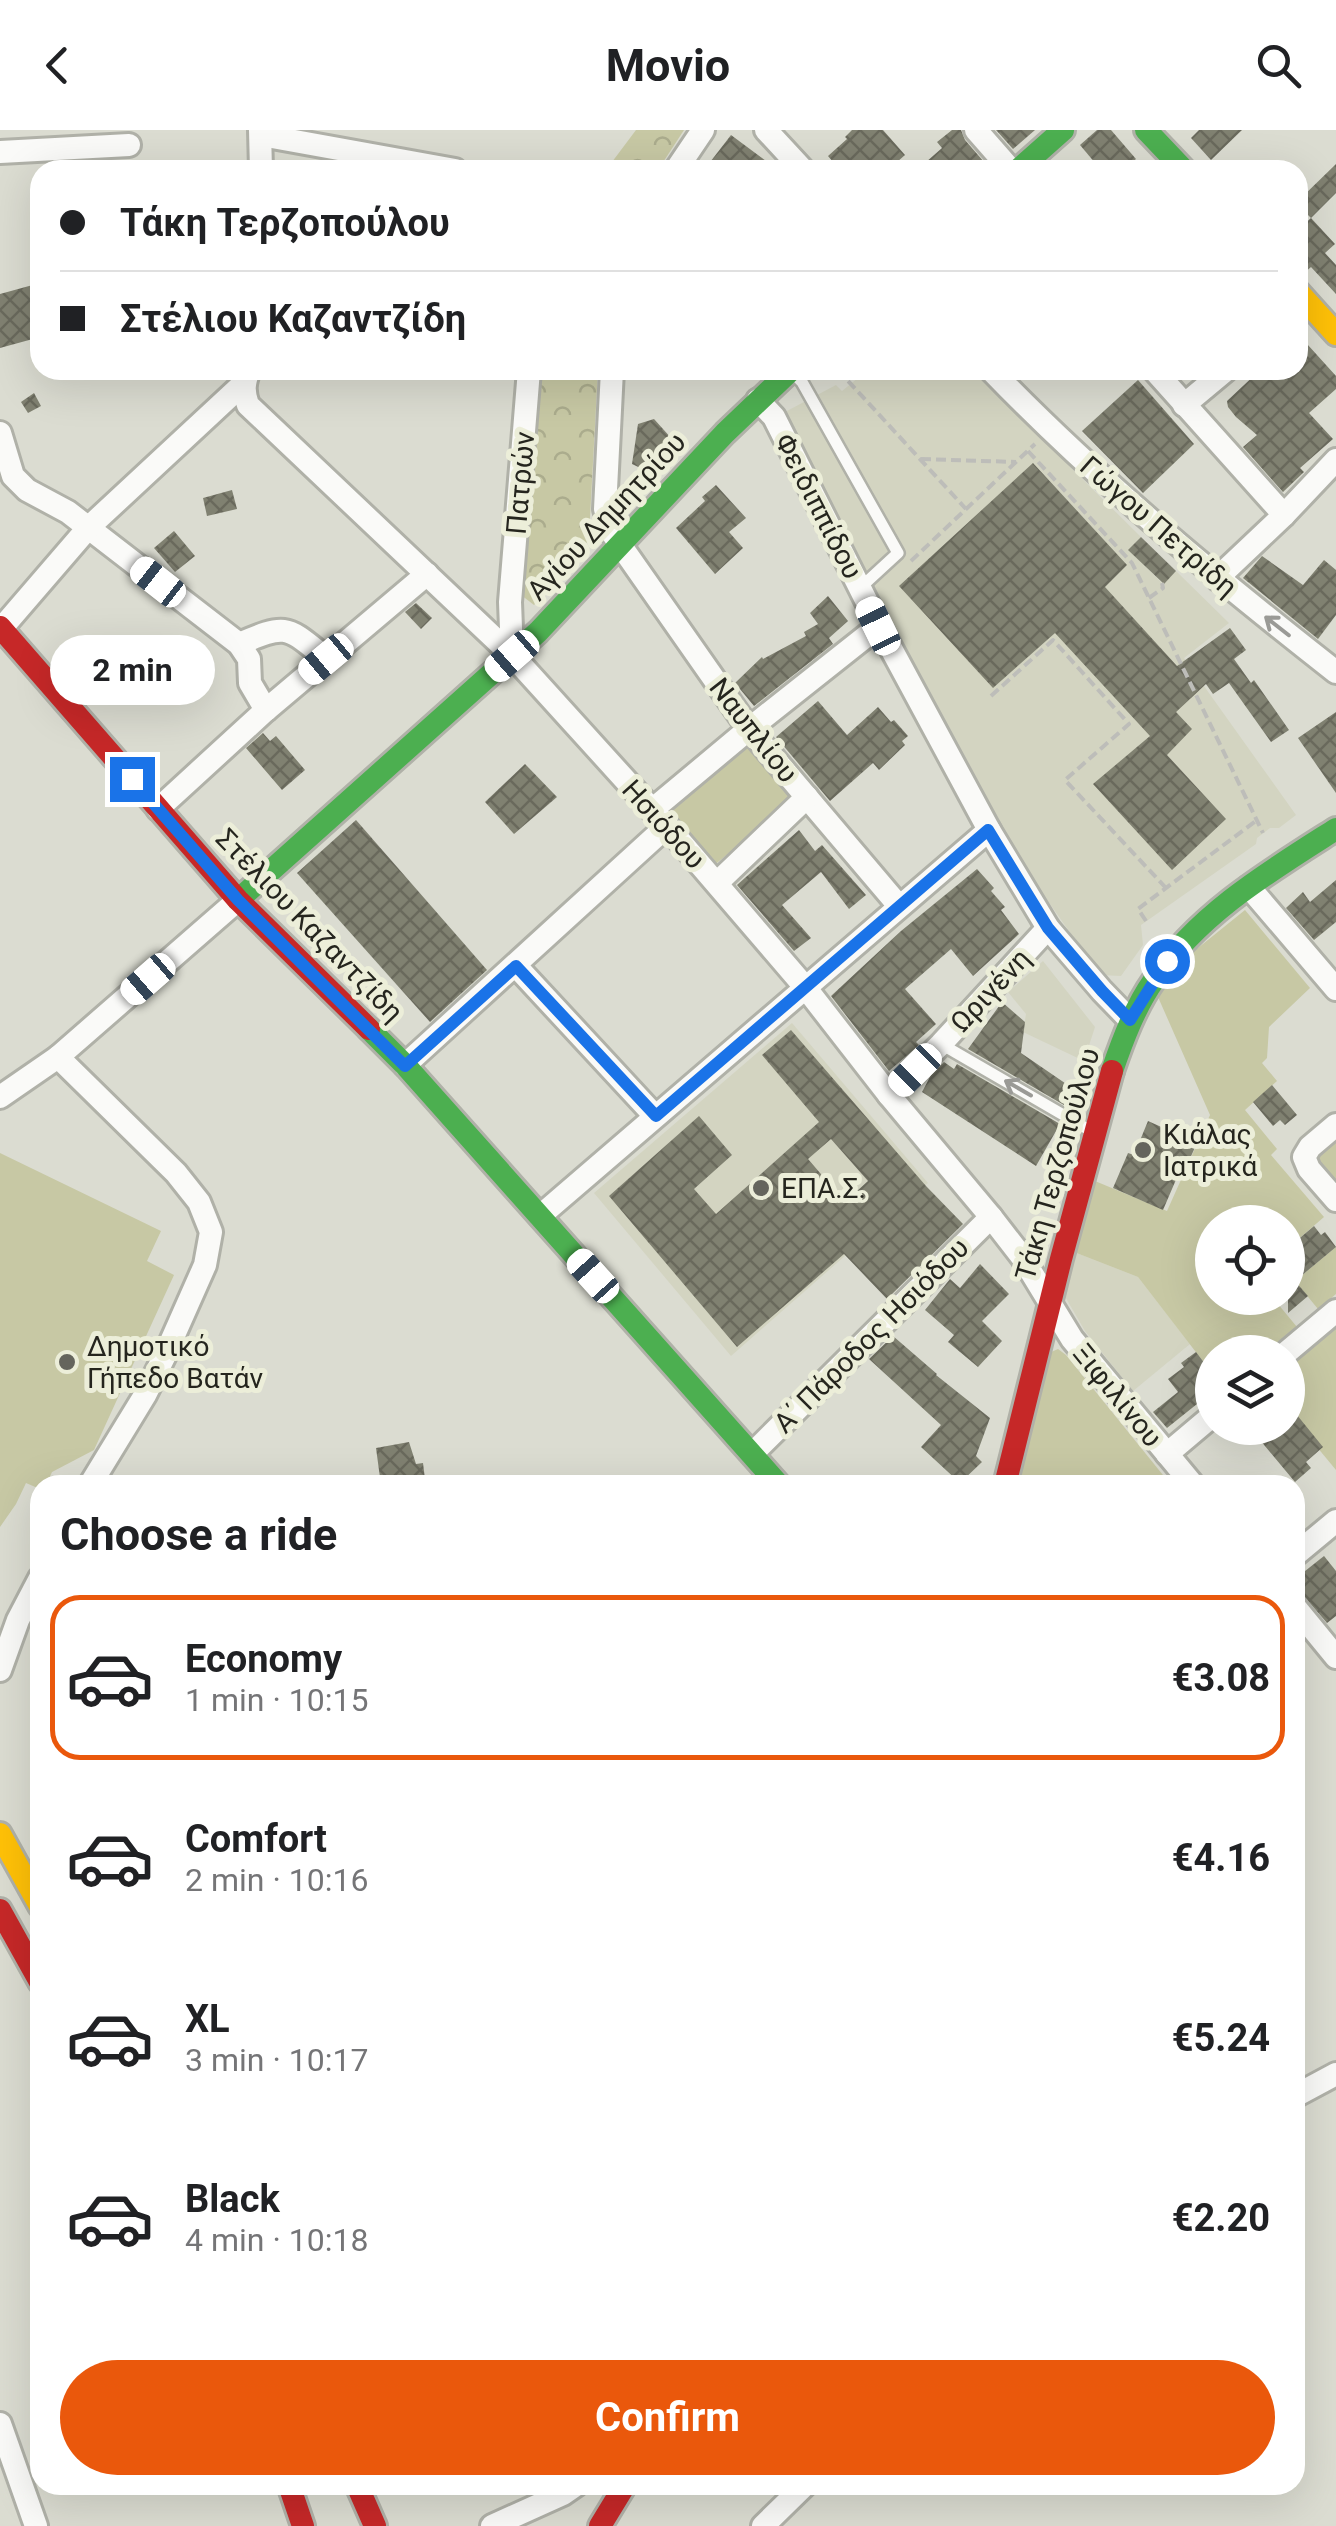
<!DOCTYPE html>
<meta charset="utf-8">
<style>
:root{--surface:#fff;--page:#f2f2f2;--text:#202124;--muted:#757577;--line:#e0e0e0;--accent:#ea580c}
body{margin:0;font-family:Roboto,sans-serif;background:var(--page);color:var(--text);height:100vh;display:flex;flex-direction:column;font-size:38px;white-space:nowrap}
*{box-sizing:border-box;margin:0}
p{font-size:32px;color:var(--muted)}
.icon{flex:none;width:55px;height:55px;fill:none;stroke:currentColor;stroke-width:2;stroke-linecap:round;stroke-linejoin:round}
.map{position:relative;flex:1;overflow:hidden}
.side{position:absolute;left:30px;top:1345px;width:1275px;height:1020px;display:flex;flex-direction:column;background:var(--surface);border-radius:30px;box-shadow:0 10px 40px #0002}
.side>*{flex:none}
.top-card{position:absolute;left:30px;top:30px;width:1278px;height:220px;border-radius:30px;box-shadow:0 10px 40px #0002;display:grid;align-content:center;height:220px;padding:0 30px;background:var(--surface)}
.controls{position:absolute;left:1195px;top:1075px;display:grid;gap:20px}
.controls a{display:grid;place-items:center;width:110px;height:110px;border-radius:50%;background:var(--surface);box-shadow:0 10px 40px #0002;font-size:50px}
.end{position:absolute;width:45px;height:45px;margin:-22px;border:12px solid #1a73e8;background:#fff;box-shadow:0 0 0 5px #fff}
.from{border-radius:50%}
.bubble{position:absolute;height:70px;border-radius:35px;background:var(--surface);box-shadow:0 10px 40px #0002;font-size:32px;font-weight:700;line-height:70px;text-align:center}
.car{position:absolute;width:30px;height:60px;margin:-30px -15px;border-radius:12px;box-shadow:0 0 8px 2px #0007;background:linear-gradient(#fff 24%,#345 0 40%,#fff 0 76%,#345 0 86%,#fff 0)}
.top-card b{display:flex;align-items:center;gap:35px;height:95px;font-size:38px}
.top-card b+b{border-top:2px solid var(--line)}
.top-card i{width:25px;height:25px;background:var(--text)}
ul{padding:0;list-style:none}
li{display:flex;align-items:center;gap:30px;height:165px;margin:0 20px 15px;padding:0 10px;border:5px solid transparent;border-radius:30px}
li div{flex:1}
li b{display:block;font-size:38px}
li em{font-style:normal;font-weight:700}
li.current{border-color:var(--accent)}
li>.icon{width:90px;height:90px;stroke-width:1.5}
h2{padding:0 30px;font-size:45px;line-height:120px}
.action{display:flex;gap:20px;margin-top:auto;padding:20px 30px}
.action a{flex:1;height:115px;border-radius:60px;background:var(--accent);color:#fff;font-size:40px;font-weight:700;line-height:115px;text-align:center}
header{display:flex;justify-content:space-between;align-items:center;height:130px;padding:0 30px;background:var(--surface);font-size:45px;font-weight:700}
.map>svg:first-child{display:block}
</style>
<header><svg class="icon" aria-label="back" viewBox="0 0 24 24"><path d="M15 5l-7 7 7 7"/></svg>Movio<svg class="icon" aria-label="search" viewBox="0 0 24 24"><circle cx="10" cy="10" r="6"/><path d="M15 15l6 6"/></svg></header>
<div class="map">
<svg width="1336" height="2396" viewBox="0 0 1336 2396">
<defs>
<pattern id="forest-crowns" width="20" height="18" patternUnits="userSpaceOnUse" patternTransform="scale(2.5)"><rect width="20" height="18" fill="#c7c8a4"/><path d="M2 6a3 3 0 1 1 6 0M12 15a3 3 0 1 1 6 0" fill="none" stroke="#abac8d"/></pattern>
<pattern id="building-cross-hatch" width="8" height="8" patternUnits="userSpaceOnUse" patternTransform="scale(2.5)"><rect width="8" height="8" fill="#808171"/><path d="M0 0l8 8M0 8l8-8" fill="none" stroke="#69695c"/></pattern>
</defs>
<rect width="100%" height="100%" fill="#dbdcd1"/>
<g fill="#d3d4c1">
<polygon points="852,240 976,240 1041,308 1141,407 1129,420 1163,454 1176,441 1229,493 1184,528 1296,685 1279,698 1270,698 1257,708 1256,714 1141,795 1143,815 1121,846 1100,845 1005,710 785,282 836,255 842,261 858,248"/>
<polygon points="1043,831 1095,897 1084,931 1023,902 1026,884 1008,862"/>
<polygon points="792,893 928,1053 731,1226 594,1063"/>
<polygon points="1074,1122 1138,1147 1190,1214 1133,1261 1085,1201 1063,1163"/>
</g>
<g fill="#c7c8a4">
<polygon points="747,610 796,668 712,737 662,676"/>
<polygon points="1245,780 1310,858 1269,897 1267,928 1262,933 1277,951 1245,980 1277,1019 1271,1025 1324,1087 1288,1118 1288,1092 1212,1092 1212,1168 1273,1168 1297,1197 1265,1222 1212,1222 1212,1243 1138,1147 1074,1122 1095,1051 1167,1081 1210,985 1158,867 1193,822"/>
<path d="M1336,1005V1056C1315,1032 1310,1028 1336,1005Z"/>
<polygon points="0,1023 161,1101 147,1131 174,1145 94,1320 52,1342 46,1355 40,1355 40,1359 26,1353 16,1374 0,1397"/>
<polygon points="1336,1117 1336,1164 1318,1179 1295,1151"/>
<polygon points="1336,1188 1336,1340 1288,1282 1288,1229"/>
<polygon points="1058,1219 1066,1225 1171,1355 1019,1355 1049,1223"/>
</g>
<g fill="url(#forest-crowns)">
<polygon points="636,0 684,0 658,40 606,40"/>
<polygon points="540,240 598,240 589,406 582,426 534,475 521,465"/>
</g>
<g fill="url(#building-cross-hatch)" fill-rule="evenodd">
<polygon points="852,0 883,0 905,25 888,40 840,40 828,26 847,9 845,7"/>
<polygon points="952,0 961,0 965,10 991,40 917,40 942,18 937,12"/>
<polygon points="996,0 1035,0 1013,19"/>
<polygon points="1097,0 1111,0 1136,29 1123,40 1101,40 1080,15"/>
<polygon points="1199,0 1242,0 1211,30 1191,8"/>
<polygon points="731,5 778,40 704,40"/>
<polygon points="1336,34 1336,63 1311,88 1298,75 1298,71"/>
<polygon points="1311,88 1335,114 1325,123 1336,135 1336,164 1311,137 1303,144 1298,144 1298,100"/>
<polygon points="40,153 40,207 0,218 0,164"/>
<polygon points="1298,204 1336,246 1336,259 1309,283 1333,309 1300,338 1304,342 1283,362 1243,317 1257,305 1236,287 1228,277 1227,271 1260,240 1298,240"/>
<polygon points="1138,250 1194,314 1143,363 1082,301"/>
<polygon points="34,263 41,276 28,283 21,272"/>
<polygon points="654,289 681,319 653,344 632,334 638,294"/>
<polygon points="1033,333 1127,435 1105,457 1177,536 1230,498 1246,520 1234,529 1251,553 1254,550 1289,600 1271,612 1229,553 1213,564 1206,554 1176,582 1192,599 1167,625 1226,689 1172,740 1093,654 1150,606 1055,503 993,558 899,456"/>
<polygon points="716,355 746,388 729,402 743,418 715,444 676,398 705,371 702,367"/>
<polygon points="232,360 237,379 207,386 203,368"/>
<polygon points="174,401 195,426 175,442 154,418"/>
<polygon points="1141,407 1176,441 1164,454 1128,420"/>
<polygon points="1262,426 1303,455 1324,430 1336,440 1336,485 1318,509 1243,448"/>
<polygon points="828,466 848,491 829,508 833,514 754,576 735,553 762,527 763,529 806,506 804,502 818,494 810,483"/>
<polygon points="416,473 432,488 421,499 405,482"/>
<polygon points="818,571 847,605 878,577 891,592 894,590 908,606 902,611 905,615 879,640 873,633 830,671 776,607"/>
<polygon points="1336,582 1336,663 1298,608"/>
<polygon points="263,603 270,611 276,606 305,640 282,660 246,618"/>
<polygon points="525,634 557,667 514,704 485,672"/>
<polygon points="356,690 487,840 430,892 297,743"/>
<polygon points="799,700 815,721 822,715 866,765 849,779 821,742 782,775 811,808 794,821 737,755"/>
<polygon points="977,739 994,758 991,761 1005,777 1001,780 1019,804 973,846 951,819 905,859 936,894 916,912 919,915 889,941 831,866 901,801"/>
<polygon points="1336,750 1336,792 1314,810 1286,778 1303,762 1310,772"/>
<polygon points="1002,872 1025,892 1021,923 1078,962 1069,978 968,919"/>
<path d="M791,900L926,1056L963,1094L887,1169L844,1124L737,1217L609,1066L699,986L732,1025L694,1059L716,1084L819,992L762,925ZM831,1009L868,1051L845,1072L808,1029Z"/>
<polygon points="944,932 954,939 957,934 1060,994 1036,1036 922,962 931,945"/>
<polygon points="1272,955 1297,985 1285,995 1280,990 1273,996 1253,972"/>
<polygon points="1148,991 1197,1013 1182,1046 1178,1045 1163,1080 1113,1058 1128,1023 1134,1025"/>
<polygon points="1314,1096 1321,1105 1325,1102 1336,1117 1295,1151 1308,1166 1288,1183 1288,1118"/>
<polygon points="980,1134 1009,1164 982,1191 1002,1211 978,1237 948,1212 954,1205 925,1180 950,1149 960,1158"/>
<polygon points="893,1206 937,1244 936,1245 990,1288 976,1326 982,1332 960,1353 921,1317 941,1295 869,1229"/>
<polygon points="1196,1222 1212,1243 1212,1258 1205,1263 1207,1266 1167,1298 1153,1282 1178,1262 1168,1249 1184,1237 1181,1233"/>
<polygon points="1288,1274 1323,1317 1306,1332 1311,1338 1295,1352 1250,1298 1288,1298"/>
<polygon points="409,1312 416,1334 423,1333 425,1349 417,1350 419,1355 381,1355 376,1318"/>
<polygon points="1324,1426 1336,1441 1336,1486 1327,1493 1295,1456 1295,1449"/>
</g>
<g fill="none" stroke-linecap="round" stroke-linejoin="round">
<defs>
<g id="lane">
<polyline points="793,243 802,252 898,423 860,458"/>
<polyline points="941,914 1091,1001"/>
</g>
<g id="street">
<polyline points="260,0 261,40"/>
<polyline points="766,0 803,40"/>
<polyline points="976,0 1011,40"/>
<polyline points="261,5 455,40"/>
<polyline points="0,22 129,15"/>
<polyline points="676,40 703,0"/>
<path d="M249,240C244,253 243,261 248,275L512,525L667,696L805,857L889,965L991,1087L1022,1127L1072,1209L1193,1355"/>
<polyline points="612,240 605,379 612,403 749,599 899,776"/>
<path d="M991,240C1097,350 1216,448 1336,542"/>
<polyline points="1154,240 1284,385"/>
<polyline points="758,270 774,287 879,496 989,700 1048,798 1102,861 1130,890"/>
<polyline points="1184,275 1226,240"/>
<polyline points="0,303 13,346 27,360 68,382 239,514 249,529 250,553 266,580"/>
<polyline points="1219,450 1227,439 1284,385 1336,330"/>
<polyline points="1,499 88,398 244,253"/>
<path d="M239,514C288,493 286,496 327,529"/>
<polyline points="512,525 510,472 529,240"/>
<polyline points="158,679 266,580 427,444"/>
<polyline points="652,680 749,599 879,496"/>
<polyline points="717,753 807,667"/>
<polyline points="1249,757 1336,859"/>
<polyline points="516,836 655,986"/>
<polyline points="58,927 176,1043 199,1072 211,1102 205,1135 166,1223 145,1265 90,1355"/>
<polyline points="405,935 667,696"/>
<polyline points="889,965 941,914 1048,798"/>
<polyline points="0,967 58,927 238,770"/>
<polyline points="1336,995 1310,1017 1304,1027 1309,1039 1336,1070"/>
<polyline points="540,1086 989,700"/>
<polyline points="1287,1222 1336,1181"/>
<polyline points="752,1324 991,1087"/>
<polyline points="1167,1324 1212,1286"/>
<polyline points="1295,1425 1336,1391"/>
<polyline points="1295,1477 1336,1527"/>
<polyline points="0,1540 18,1490 40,1448"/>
<polyline points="1295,1966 1336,1944"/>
<polyline points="0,2294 36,2396"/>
<polyline points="492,2396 563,2364 576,2355"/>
<polyline points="763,2396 805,2355"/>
</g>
<g id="fast">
<polyline points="1146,0 1184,40"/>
<polyline points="1018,40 1063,0"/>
<polyline points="238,770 538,502 725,303 791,240"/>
<polyline points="369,899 405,935 779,1355"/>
<path d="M1112,941C1123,909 1135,877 1154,850C1198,784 1270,741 1336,699"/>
</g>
<g id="slow">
<polyline points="1298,162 1336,204"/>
<polyline points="0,1704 40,1776"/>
</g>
<g id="jam">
<polyline points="0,497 238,770 369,899"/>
<polyline points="1005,1355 1061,1129 1112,941"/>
<polyline points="0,1780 40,1852"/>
<polyline points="289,2355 303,2396"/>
<polyline points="357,2355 375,2396"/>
<polyline points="600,2396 625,2355"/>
</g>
</defs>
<use href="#lane" stroke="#b0b1a8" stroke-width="16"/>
<use href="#street" stroke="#b0b1a8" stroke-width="28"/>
<use href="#fast" stroke="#b0b1a8" stroke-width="28"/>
<use href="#slow" stroke="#b0b1a8" stroke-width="28"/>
<use href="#jam" stroke="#b0b1a8" stroke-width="28"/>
<g stroke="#bdbdb9" stroke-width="4" stroke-dasharray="10 5" stroke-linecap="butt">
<polyline points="838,240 966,379"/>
<polyline points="1028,321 1132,433 1263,703"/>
<polyline points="921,329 1016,332"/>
<polyline points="911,431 1035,314"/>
<polyline points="1149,468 1163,458 1162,453"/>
<polyline points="991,566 1053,510 1129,594 1065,650 1166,758"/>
<polyline points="1146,791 1138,779 1257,690"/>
</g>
<use href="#lane" stroke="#fafaf8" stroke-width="11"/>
<use href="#street" stroke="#fafaf8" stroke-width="22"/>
<use href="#fast" stroke="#4caf50" stroke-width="22"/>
<use href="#slow" stroke="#ffc107" stroke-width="22"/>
<use href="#jam" stroke="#c62828" stroke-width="22"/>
</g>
<defs><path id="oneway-shaft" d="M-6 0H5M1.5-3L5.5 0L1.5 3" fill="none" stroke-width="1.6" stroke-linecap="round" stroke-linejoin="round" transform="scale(2.5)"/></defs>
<g stroke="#9a9a96">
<use href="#oneway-shaft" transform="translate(1277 496) rotate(-142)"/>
<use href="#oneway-shaft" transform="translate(1018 958) rotate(-150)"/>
</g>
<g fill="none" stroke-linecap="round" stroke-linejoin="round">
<polyline stroke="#1a73e8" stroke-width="12" points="132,649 238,770 405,936 516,836 656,986 988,700 1048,798 1102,861 1130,890 1167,831"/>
</g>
<g fill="#65655d" stroke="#eceed9" stroke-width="4">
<circle cx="1143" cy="1020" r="10"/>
<circle cx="761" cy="1058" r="10"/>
<circle cx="67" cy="1232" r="10"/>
</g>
<g text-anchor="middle" stroke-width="10" stroke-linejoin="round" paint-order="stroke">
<g font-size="28" fill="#25251e" stroke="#eceed9">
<text transform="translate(520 353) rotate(-85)" y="10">Πατρών</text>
<text transform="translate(819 376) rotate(63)" y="10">Φειδιππίδου</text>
<text transform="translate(606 386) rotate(-47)" y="10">Αγίου Δημητρίου</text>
<text transform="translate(1159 396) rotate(41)" y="10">Γώγου Πετρίδη</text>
<text transform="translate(754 600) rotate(52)" y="10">Ναυπλίου</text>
<text transform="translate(664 694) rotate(48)" y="10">Ησιόδου</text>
<text transform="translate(310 795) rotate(46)" y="10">Στέλιου Καζαντζίδη</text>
<text transform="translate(990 860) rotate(-47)" y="10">Ωριγένη</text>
<text transform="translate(1057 1034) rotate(-74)" y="10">Τάκη Τερζοπούλου</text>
<text transform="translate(871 1205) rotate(-45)" y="10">Α΄ Πάροδος Ησιόδου</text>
<text transform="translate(1118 1265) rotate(51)" y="10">Ξιφιλίνου</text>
</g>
<g font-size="28" fill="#25251e" stroke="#eceed9" text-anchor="start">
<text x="1163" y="1014">Κιάλας<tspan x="1163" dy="32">Ιατρικά</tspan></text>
<text x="781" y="1068">ΕΠΑ.Σ.</text>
<text x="87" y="1226">Δημοτικό<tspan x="87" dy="32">Γήπεδο Βατάν</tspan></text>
</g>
</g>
</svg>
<div class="controls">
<a><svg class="icon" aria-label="locate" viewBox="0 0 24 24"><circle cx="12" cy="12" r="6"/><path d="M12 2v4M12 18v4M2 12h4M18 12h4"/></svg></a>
<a><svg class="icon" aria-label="layers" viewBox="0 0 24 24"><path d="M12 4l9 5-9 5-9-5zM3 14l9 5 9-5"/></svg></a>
</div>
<i class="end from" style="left:1167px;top:831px"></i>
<i class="end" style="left:132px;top:649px"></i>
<div class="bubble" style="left:50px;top:505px;width:165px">2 min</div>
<i class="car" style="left:158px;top:452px;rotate:308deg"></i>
<i class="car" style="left:878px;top:496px;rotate:334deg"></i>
<i class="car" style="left:512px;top:526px;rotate:229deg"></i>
<i class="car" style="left:326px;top:529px;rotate:230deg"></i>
<i class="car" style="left:148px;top:849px;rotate:229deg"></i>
<i class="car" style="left:915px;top:940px;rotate:225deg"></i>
<i class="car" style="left:593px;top:1146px;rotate:318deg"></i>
<div class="top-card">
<b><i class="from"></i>Τάκη Τερζοπούλου</b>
<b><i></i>Στέλιου Καζαντζίδη</b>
</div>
<section class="side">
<h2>Choose a ride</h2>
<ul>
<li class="current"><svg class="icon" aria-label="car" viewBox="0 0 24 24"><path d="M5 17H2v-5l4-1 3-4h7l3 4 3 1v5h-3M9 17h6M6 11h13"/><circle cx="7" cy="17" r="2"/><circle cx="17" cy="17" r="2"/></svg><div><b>Economy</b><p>1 min · 10:15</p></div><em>€3.08</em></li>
<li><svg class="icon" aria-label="car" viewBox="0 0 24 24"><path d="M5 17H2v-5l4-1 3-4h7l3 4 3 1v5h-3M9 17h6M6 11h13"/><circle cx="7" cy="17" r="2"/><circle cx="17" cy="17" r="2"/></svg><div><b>Comfort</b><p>2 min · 10:16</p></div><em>€4.16</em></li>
<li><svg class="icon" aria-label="car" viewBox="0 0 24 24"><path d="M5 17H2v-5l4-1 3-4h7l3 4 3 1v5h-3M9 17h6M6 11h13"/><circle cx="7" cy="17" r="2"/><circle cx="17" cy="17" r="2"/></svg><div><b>XL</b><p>3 min · 10:17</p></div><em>€5.24</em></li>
<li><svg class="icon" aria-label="car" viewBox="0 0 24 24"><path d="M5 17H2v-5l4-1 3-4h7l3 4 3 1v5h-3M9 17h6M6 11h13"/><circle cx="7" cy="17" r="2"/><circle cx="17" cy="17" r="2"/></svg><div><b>Black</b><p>4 min · 10:18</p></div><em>€2.20</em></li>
</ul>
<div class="action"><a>Confirm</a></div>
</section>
</div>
